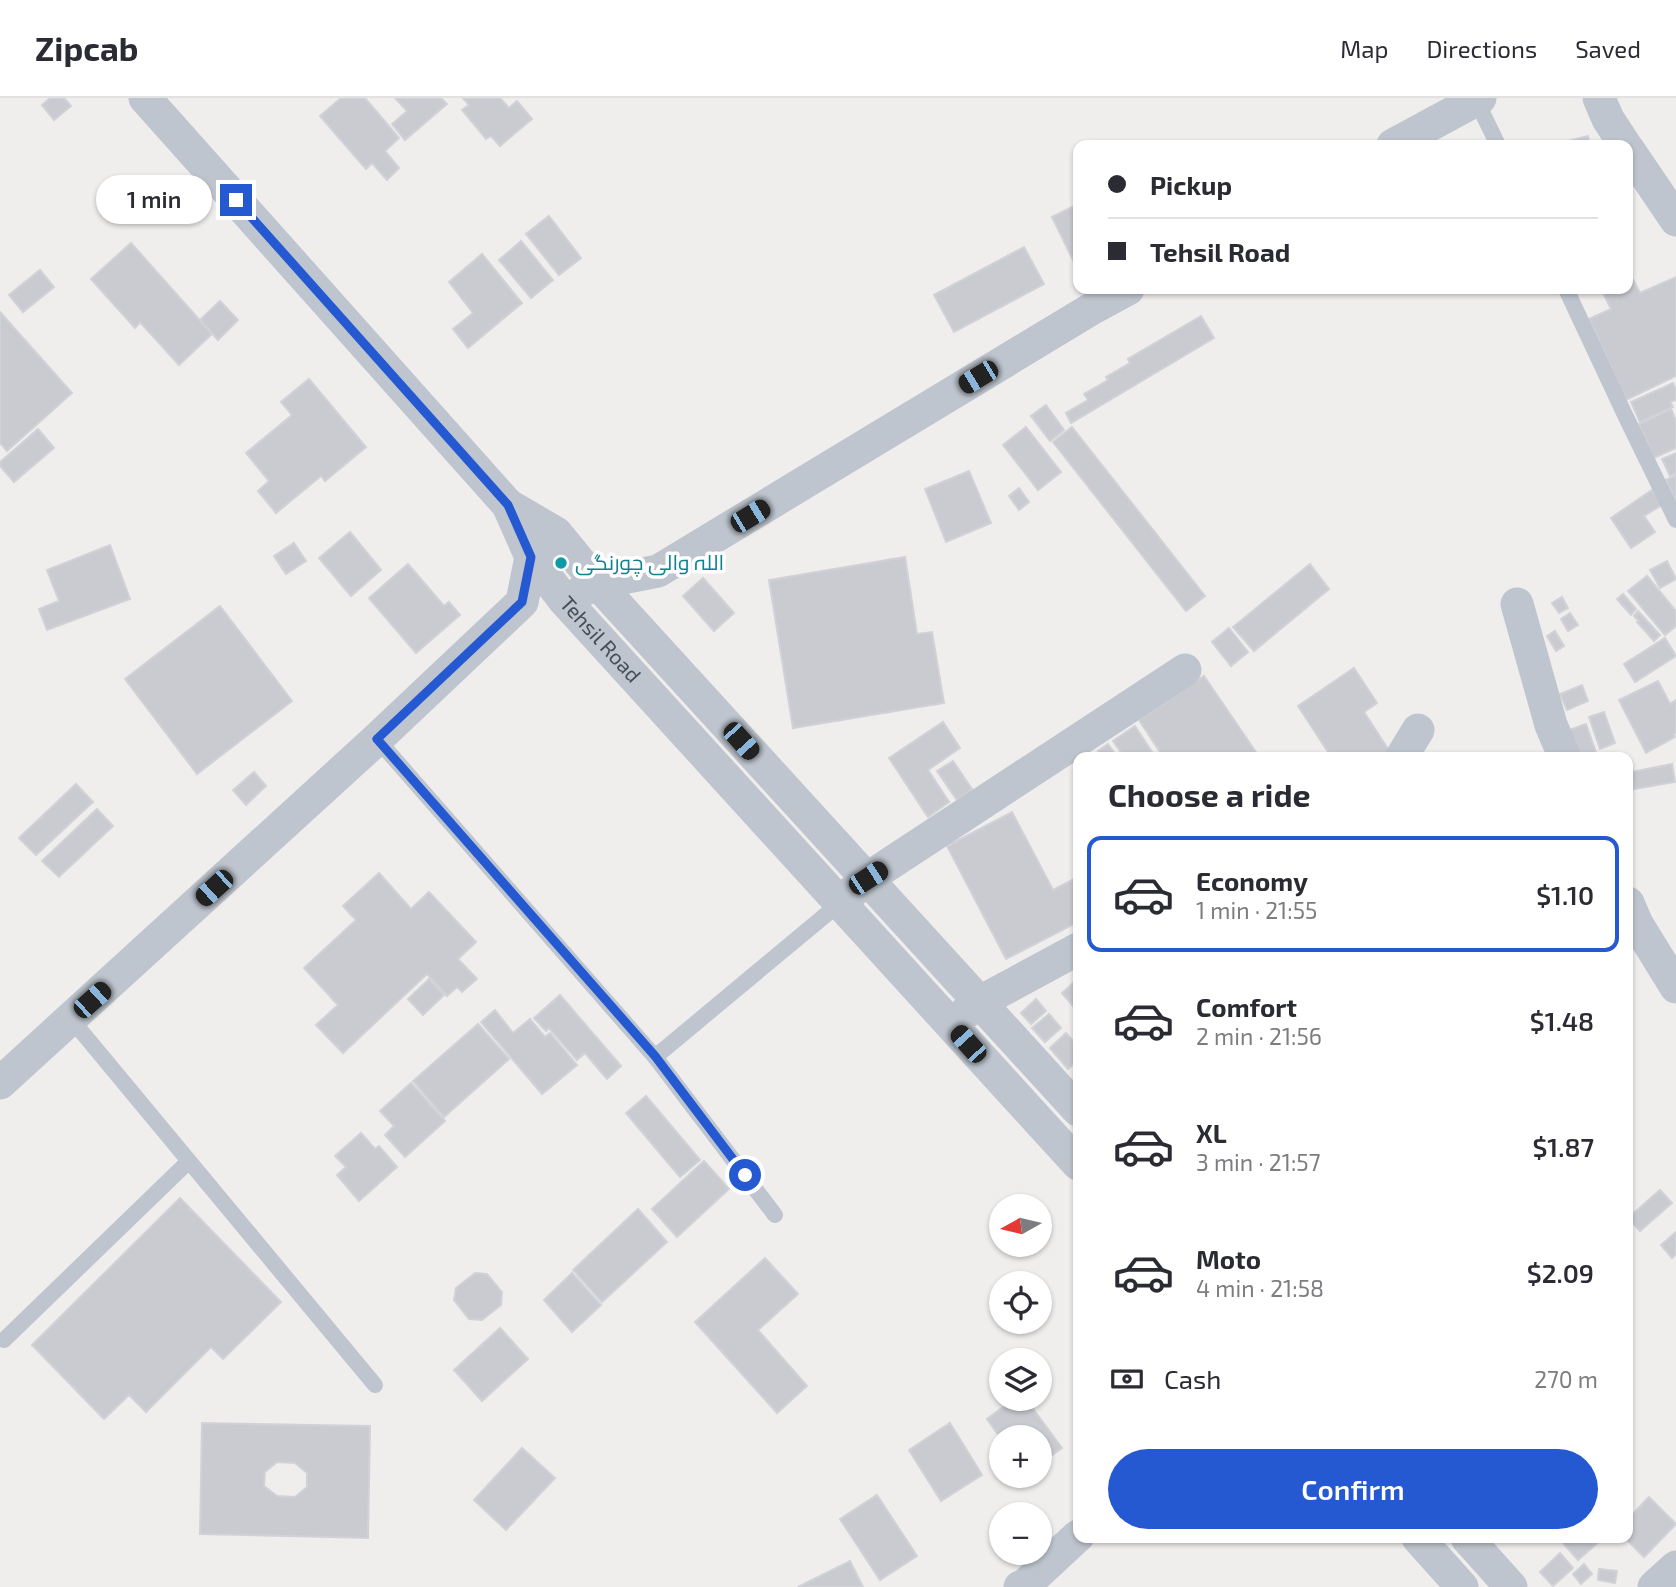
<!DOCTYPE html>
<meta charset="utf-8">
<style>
:root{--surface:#fff;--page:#f7f7f7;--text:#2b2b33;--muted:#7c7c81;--line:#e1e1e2;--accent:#2459d2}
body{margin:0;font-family:"Exo 2",Cairo,sans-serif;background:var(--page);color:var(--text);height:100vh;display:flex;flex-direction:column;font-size:26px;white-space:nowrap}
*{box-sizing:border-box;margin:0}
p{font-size:23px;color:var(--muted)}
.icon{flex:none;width:38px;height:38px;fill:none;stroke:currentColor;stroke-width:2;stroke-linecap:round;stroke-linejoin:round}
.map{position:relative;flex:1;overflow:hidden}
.panel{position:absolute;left:1073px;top:654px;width:560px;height:791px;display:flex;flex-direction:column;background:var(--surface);border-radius:14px;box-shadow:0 2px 5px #0004}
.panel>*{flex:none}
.guide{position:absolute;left:1073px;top:42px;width:560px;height:154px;border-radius:14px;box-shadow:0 2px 5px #0004;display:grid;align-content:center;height:154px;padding:0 35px;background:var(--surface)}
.needle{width:46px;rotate:262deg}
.buttons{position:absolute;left:989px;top:1096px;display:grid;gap:14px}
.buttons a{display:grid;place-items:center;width:63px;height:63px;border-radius:50%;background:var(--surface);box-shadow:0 2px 5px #0004;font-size:35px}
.end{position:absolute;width:32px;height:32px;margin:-16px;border:9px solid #2459d2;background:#fff;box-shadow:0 0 0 4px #fff}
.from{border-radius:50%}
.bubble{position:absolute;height:49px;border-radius:24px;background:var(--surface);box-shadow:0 2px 5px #0004;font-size:23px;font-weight:600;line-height:49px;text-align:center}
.car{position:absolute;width:21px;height:42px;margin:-21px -10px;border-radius:9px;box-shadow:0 0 5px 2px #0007;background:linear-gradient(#222 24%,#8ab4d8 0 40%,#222 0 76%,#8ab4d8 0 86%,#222 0)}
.guide b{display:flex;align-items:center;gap:24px;height:66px;font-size:26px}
.guide b+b{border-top:2px solid var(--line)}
.guide i{width:18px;height:18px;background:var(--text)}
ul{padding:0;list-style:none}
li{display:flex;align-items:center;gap:21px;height:116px;margin:0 14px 10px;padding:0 21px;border:4px solid transparent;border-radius:14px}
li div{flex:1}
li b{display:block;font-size:26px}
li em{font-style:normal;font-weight:600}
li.current{border-color:var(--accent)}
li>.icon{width:63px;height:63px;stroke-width:1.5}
h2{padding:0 35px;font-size:32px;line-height:84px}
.pay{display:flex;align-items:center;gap:18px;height:77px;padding:0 35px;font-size:26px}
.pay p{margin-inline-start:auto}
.action{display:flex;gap:14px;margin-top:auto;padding:14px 35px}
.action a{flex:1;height:80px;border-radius:42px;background:var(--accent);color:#fff;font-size:28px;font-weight:600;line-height:80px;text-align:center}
header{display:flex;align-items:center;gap:42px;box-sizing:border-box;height:98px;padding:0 35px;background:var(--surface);border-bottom:2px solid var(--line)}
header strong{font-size:33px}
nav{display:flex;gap:38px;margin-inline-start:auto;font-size:24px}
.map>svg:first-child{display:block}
</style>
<header>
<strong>Zipcab</strong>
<nav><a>Map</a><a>Directions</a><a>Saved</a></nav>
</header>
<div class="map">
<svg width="1676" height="1489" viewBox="0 0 1676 1489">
<rect width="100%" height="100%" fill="#f0eded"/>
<g fill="#cacbd1" stroke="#d1d2d8" stroke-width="2" fill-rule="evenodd">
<polygon points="50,0 64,0 71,8 54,22 42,7"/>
<polygon points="341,0 365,0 399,40 385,53 399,70 387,82 372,65 366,71 320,18"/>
<polygon points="395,0 441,0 447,6 405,42 392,26 407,13"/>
<polygon points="463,0 500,0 509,10 517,3 532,21 500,48 491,38 486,41 462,12 469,7"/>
<polygon points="1588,38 1590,47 1556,47 1556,46"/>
<polygon points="1078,106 1078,160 1073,162 1052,119"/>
<polygon points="549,118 581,160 559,177 526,136"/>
<polygon points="521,143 553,182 531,200 499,162"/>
<polygon points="131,145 212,236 179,267 140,224 135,230 91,181"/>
<polygon points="1024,149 1044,186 954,234 934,197"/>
<polygon points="482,156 522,205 468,250 453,231 473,215 449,184"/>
<polygon points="40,172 54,189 23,214 9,197"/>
<polygon points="1631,178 1640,195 1676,179 1676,278 1626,302 1589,221 1611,211 1601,191 1628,191 1628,179"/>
<polygon points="220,203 238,222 218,242 200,222"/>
<polygon points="0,214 72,295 7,353 0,345"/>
<polygon points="1201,218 1214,240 1071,325 1066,315 1088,302 1084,296 1108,282 1106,279 1130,265 1128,261"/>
<polygon points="309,281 366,349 325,383 321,378 276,415 258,393 269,383 246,355 292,317 281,304"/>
<polygon points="1673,285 1676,292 1676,302 1670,304 1673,309 1640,324 1631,304"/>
<polygon points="1046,307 1064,332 1050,343 1031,318"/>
<polygon points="1671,311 1676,323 1676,350 1654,360 1639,326"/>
<polygon points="1026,329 1061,374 1038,392 1003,347"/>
<polygon points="1072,329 1205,498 1186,513 1053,344"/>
<polygon points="38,331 54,350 14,384 0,368 0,364"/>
<polygon points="1676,355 1676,375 1670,378 1662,361"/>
<polygon points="969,373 991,425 946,444 925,391"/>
<polygon points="1676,377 1676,404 1666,382"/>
<polygon points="1019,390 1029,404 1019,412 1009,398"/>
<polygon points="1652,392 1662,407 1644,418 1655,434 1631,450 1611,420"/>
<polygon points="350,434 381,472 351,498 319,460"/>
<polygon points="294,445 306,463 286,476 274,458"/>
<polygon points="110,447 130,501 47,532 39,511 59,503 47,472"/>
<polygon points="905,459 917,536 932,534 944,605 793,630 769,482"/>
<polygon points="1667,463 1676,481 1660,490 1650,472"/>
<polygon points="408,466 444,508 449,504 460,517 416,555 369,500"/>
<polygon points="1310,466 1329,491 1254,553 1233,529"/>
<polygon points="1647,478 1676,513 1676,528 1665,537 1628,493"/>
<polygon points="703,480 734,515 714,533 683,498"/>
<polygon points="1623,496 1636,511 1631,517 1617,501"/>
<polygon points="1562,499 1568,510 1559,515 1552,505"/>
<polygon points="220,508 292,603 197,676 125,581"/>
<polygon points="1638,513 1660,537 1654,543 1637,524 1639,523 1634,518"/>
<polygon points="1570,515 1578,527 1568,533 1561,521"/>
<polygon points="1229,530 1248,554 1231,568 1212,544"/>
<polygon points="1555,533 1564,548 1556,553 1547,538"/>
<polygon points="1665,540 1676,558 1635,584 1624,566"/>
<polygon points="1354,570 1377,605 1364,614 1390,654 1380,660 1332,660 1298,608"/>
<polygon points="1204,578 1260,660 1164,660 1139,622"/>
<polygon points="1658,583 1670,606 1676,602 1676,635 1674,636 1675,639 1646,655 1619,602"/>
<polygon points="1582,587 1588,603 1567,612 1560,596"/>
<polygon points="1604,614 1615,645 1600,651 1589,619"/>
<polygon points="943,624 960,650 928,672 949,704 928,719 889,660"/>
<polygon points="1586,626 1598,660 1579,660 1569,632"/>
<polygon points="1135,628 1156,660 1125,660 1113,643"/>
<polygon points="1108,646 1118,660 1103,660 1098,653"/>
<polygon points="953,663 972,691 957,702 937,673"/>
<polygon points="1672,666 1675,684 1634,691 1631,674"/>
<polygon points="254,674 266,688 246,707 233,692"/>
<polygon points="76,686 93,704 36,757 19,740"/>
<polygon points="97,711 113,728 59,779 42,763"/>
<polygon points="1012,714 1053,792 1078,779 1078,824 1006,861 947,748"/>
<polygon points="379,775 411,811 429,794 476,844 458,861 477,881 462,894 457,889 447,898 427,876 343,955 316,927 338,907 304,870 356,822 343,808"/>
<polygon points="429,881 444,897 423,917 408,901"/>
<polygon points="1073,885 1078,890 1078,914 1062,895"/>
<polygon points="560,897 621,968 607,981 585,955 577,962 549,930 546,933 534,920"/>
<polygon points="1036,901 1046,913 1031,926 1021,915"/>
<polygon points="495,912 513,935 530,921 545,939 550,935 577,967 542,996 481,924"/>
<polygon points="1049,916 1061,930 1045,944 1032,930"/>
<polygon points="478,926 509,961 444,1019 413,983"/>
<polygon points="1066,935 1078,949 1078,962 1068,971 1050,950"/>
<polygon points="411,985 445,1023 405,1059 385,1037 394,1028 380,1013"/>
<polygon points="646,998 700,1062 680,1079 626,1015"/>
<polygon points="361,1035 375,1051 379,1048 397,1069 359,1103 337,1077 346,1069 335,1058"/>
<polygon points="704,1063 729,1091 677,1139 652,1111"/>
<polygon points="1660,1092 1672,1105 1640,1133 1628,1120"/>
<polygon points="180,1100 281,1204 223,1261 211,1249 146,1314 129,1297 104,1321 32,1247"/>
<polygon points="638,1111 667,1144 602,1204 573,1172"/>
<polygon points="1676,1134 1676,1156 1672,1160 1661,1147"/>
<polygon points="765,1160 798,1196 758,1232 807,1288 777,1315 695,1224"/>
<polygon points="475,1175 487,1176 502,1194 501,1207 482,1222 469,1221 454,1202 456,1190"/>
<polygon points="572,1175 601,1207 572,1234 544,1202"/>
<polygon points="500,1230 528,1261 482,1303 454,1272"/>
<polygon points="1015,1300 1025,1300 1062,1350 1040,1366 1040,1339 1001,1339 1001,1341 987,1321"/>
<path d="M202,1325L370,1328L368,1440L200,1436ZM277,1364L295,1365L307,1375V1389L295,1399L277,1398L264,1388L265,1374Z"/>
<polygon points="950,1325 982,1377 941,1403 909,1352"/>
<polygon points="522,1350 555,1380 506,1432 474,1402"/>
<polygon points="877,1397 917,1458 880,1482 840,1421"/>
<polygon points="1649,1399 1676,1426 1644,1459 1625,1440 1628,1440 1628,1421"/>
<polygon points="1568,1440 1602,1440 1602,1441 1578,1462 1563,1445"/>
<polygon points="1560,1455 1573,1470 1553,1488 1540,1474"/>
<polygon points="850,1463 863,1489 798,1489"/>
<polygon points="1584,1466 1592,1476 1581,1486 1573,1476"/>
<polygon points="1599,1471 1617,1473 1615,1485 1598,1482"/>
</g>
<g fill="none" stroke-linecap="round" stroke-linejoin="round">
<g stroke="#bec5ce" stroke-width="16">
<polyline points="1476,2 1498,47"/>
<polyline points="1566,191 1625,317 1676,422"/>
<polyline points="377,641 655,959 840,805"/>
<polyline points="71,921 375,1287"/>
<polyline points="655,959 775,1117"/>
<polyline points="4,1242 189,1063"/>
</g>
<g stroke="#bec5ce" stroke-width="33">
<path id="s1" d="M145,0L508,407L531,459L564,502L1078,1066"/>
<polyline points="1599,0 1608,21 1625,47"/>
<polyline points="1393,47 1480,0"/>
<polyline points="1628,51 1676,122"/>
<polyline points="508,407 556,435 597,485 1078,1012"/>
<polyline points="582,493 597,485 658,473 1093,210 1128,191"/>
<polyline points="1517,506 1551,627 1565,660"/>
<polyline points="1401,660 1418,632"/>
<polyline points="852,794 868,780 1185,572"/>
<polyline points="1628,805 1637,826 1676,889"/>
<polyline points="964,916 980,904 1078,851"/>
<polyline points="0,985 377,641 522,504 531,459 542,449"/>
<polyline points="1418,1440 1462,1489"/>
<polyline points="1467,1440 1511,1489"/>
<polyline points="1020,1489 1025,1487 1078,1438"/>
<polyline points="1654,1489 1676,1469"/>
</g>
</g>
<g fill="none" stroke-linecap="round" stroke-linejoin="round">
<polyline stroke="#2459d2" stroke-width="9" points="236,102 508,407 531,459 522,504 377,641 655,958 745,1077"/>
</g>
<circle fill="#0f9aa8" stroke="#fff" stroke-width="2.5" cx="561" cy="465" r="7"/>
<g text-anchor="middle" stroke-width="7" stroke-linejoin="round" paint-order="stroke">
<g font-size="21" fill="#0d838f" stroke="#fff" text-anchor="start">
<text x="575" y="472">اللہ والی چورنگی</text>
</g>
<g font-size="21" fill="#464e59" stroke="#fff">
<text dy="7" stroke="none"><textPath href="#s1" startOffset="710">Tehsil Road</textPath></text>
</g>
</g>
</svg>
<div class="buttons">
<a><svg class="needle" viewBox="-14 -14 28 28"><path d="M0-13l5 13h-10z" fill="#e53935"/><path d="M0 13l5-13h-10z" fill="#7c7c81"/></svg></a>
<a><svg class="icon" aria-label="locate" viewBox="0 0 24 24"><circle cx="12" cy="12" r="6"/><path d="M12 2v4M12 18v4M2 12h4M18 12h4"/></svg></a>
<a><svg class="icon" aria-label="layers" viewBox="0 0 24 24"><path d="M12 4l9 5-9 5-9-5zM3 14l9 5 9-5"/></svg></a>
<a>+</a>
<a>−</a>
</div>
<i class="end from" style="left:745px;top:1077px"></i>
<i class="end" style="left:236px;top:102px"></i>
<div class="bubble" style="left:96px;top:77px;width:116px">1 min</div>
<i class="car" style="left:978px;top:279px;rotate:239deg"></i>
<i class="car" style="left:750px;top:418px;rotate:59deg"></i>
<i class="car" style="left:741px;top:643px;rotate:138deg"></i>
<i class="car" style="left:868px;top:780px;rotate:57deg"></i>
<i class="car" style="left:214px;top:790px;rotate:228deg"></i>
<i class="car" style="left:92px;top:902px;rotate:48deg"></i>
<i class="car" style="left:968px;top:946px;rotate:318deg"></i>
<div class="guide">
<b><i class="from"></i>Pickup</b>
<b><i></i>Tehsil Road</b>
</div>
<section class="panel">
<h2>Choose a ride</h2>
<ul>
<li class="current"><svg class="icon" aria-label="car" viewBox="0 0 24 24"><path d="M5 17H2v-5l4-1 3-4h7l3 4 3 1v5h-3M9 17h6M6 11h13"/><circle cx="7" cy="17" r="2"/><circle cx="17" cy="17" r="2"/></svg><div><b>Economy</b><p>1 min · 21:55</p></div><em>$1.10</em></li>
<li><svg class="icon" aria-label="car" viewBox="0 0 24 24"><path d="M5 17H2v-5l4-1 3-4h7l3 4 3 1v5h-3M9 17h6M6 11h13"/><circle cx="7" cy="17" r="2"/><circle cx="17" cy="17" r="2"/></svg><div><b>Comfort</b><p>2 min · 21:56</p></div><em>$1.48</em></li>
<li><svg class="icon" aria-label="car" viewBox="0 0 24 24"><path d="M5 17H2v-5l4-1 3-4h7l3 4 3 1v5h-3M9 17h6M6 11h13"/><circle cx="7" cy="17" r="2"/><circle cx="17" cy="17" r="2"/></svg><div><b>XL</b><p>3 min · 21:57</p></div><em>$1.87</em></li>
<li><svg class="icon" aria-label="car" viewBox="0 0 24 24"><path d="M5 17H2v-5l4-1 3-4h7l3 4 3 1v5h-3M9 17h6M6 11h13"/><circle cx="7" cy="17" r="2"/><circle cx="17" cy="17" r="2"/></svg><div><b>Moto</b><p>4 min · 21:58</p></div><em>$2.09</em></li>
</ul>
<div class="pay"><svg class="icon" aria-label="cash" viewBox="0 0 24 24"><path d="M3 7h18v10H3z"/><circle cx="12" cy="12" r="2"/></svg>Cash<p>270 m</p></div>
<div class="action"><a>Confirm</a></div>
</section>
</div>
